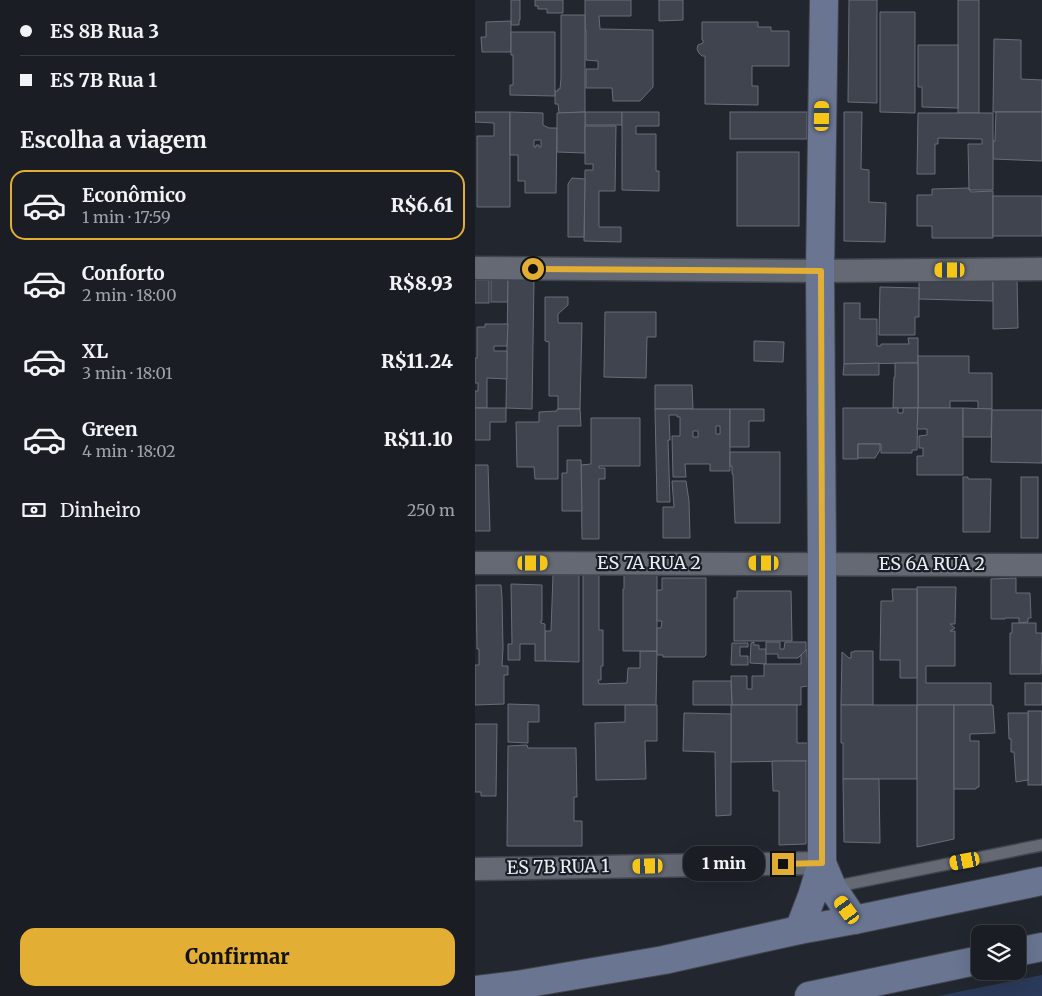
<!DOCTYPE html>
<html lang="pt">
<meta charset="utf-8">
<style>
:root{--surface:#1a1d23;--page:#272a30;--text:#f1f3f6;--muted:#9fa2a6;--line:#383b41;--accent:#e2af34}
body{margin:0;font-family:Merriweather,serif;background:var(--page);color:var(--text);height:100vh;display:flex;flex-direction:column;font-size:19px;white-space:nowrap}
*{box-sizing:border-box;margin:0}
p{font-size:16px;color:var(--muted)}
.icon{flex:none;width:28px;height:28px;fill:none;stroke:currentColor;stroke-width:2;stroke-linecap:round;stroke-linejoin:round}
.map{position:relative;flex:1;overflow:hidden}
.details{display:flex;flex-direction:column;background:var(--surface);width:475px}
.details>*{flex:none}
.hud{display:grid;align-content:center;height:110px;padding:0 20px;background:var(--surface)}
.controls{position:absolute;left:496px;top:925px;display:grid;gap:10px}
.controls a{display:grid;place-items:center;width:55px;height:55px;border-radius:10px;background:var(--surface);box-shadow:0 5px 20px #0002,0 0 0 1px var(--line);font-size:25px}
.end{position:absolute;width:22px;height:22px;margin:-11px;border:6px solid #e2af34;background:#111;box-shadow:0 0 0 2px #111}
.from{border-radius:50%}
.bubble{position:absolute;height:35px;border-radius:15px;background:var(--surface);box-shadow:0 5px 20px #0002,0 0 0 1px var(--line);font-size:16px;font-weight:800;line-height:35px;text-align:center}
.car{position:absolute;width:15px;height:30px;margin:-15px -8px;border-radius:6px;box-shadow:0 0 4px 1px #0007;background:linear-gradient(#f5c518 24%,#345 0 40%,#f5c518 0 76%,#345 0 86%,#f5c518 0)}
.hud b{display:flex;align-items:center;gap:18px;height:48px;font-size:19px}
.hud b+b{border-top:1px solid var(--line)}
.hud i{width:12px;height:12px;background:var(--text)}
ul{padding:0;list-style:none}
li{display:flex;align-items:center;gap:15px;height:70px;margin:0 10px 8px;padding:0 10px;border:2px solid transparent;border-radius:15px}
li div{flex:1}
li b{display:block;font-size:19px}
li em{font-style:normal;font-weight:800}
li.on{border-color:var(--accent)}
li>.icon{width:45px;height:45px;stroke-width:1.5}
h2{padding:0 20px;font-size:22px;line-height:60px}
.pay{display:flex;align-items:center;gap:12px;height:55px;padding:0 20px;font-size:19px}
.pay p{margin-inline-start:auto}
.cta{display:flex;gap:10px;margin-top:auto;padding:10px 20px}
.cta a{flex:1;height:58px;border-radius:15px;background:var(--accent);color:#111;font-size:20px;font-weight:800;line-height:58px;text-align:center}
main{display:flex;flex:1;min-height:0}
.map>svg:first-child{display:block}
</style>
<main>
<section class="details">
<div class="hud">
<b><i class="from"></i>ES 8B Rua 3</b>
<b><i></i>ES 7B Rua 1</b>
</div>
<h2>Escolha a viagem</h2>
<ul>
<li class="on"><svg class="icon" aria-label="car" viewBox="0 0 24 24"><path d="M5 17H2v-5l4-1 3-4h7l3 4 3 1v5h-3M9 17h6M6 11h13"/><circle cx="7" cy="17" r="2"/><circle cx="17" cy="17" r="2"/></svg><div><b>Econômico</b><p>1 min · 17:59</p></div><em>R$6.61</em></li>
<li><svg class="icon" aria-label="car" viewBox="0 0 24 24"><path d="M5 17H2v-5l4-1 3-4h7l3 4 3 1v5h-3M9 17h6M6 11h13"/><circle cx="7" cy="17" r="2"/><circle cx="17" cy="17" r="2"/></svg><div><b>Conforto</b><p>2 min · 18:00</p></div><em>R$8.93</em></li>
<li><svg class="icon" aria-label="car" viewBox="0 0 24 24"><path d="M5 17H2v-5l4-1 3-4h7l3 4 3 1v5h-3M9 17h6M6 11h13"/><circle cx="7" cy="17" r="2"/><circle cx="17" cy="17" r="2"/></svg><div><b>XL</b><p>3 min · 18:01</p></div><em>R$11.24</em></li>
<li><svg class="icon" aria-label="car" viewBox="0 0 24 24"><path d="M5 17H2v-5l4-1 3-4h7l3 4 3 1v5h-3M9 17h6M6 11h13"/><circle cx="7" cy="17" r="2"/><circle cx="17" cy="17" r="2"/></svg><div><b>Green</b><p>4 min · 18:02</p></div><em>R$11.10</em></li>
</ul>
<div class="pay"><svg class="icon" aria-label="cash" viewBox="0 0 24 24"><path d="M3 7h18v10H3z"/><circle cx="12" cy="12" r="2"/></svg>Dinheiro<p>250 m</p></div>
<div class="cta"><a>Confirmar</a></div>
</section>
<div class="map">
<svg width="567" height="996" viewBox="0 0 567 996">
<rect width="100%" height="100%" fill="#22272f"/>
<polygon fill="#2b3a5a" points="567,975 567,996 463,996"/>
<g fill="#40444e" stroke="#686d78" fill-rule="evenodd">
<polygon points="36,0 45,0 45,20 44,20 44,25 36,25"/>
<polygon points="60,0 88,0 88,13 72,13 72,9 63,9 63,6 60,6"/>
<polygon points="110,0 156,0 156,16 124,16 125,29 178,30 178,87 165,101 138,101 137,88 111,88 111,69 123,69 123,61 111,60 111,30 110,30"/>
<polygon points="184,0 208,0 208,20 184,21"/>
<polygon points="374,0 402,0 402,103 373,102"/>
<rect x="483" y="0" width="21" height="113"/>
<polygon points="405,12 440,12 440,113 405,112"/>
<polygon points="86,15 110,15 110,112 84,113 83,104 80,104 80,91 83,91 83,89 85,89 86,78"/>
<polygon points="36,21 36,52 7,52 6,37 11,37 11,22"/>
<polygon points="227,22 283,22 283,27 296,27 296,31 314,31 314,66 277,66 277,86 283,86 283,105 230,104 230,56 227,56 224,53 222,49 223,45 228,43 228,40 227,40"/>
<polygon points="36,32 80,32 80,96 35,95 35,85 38,85 38,55 36,55"/>
<polygon points="519,39 546,40 546,79 567,80 567,112 518,112"/>
<polygon points="443,45 483,45 483,108 447,107 447,87 443,87"/>
<polygon points="0,112 35,112 35,207 2,207 2,136 19,136 19,123 0,122"/>
<path d="M35,112L68,113V125L74,128H82L81,193H50V181H43V155H35ZM59,140H66V147H64V145H61V147H59Z"/>
<rect x="110" y="112" width="37" height="13"/>
<polygon points="110,112 110,153 82,152 82,113"/>
<polygon points="147,112 184,112 184,126 161,126 161,134 181,134 181,171 184,171 184,191 147,190"/>
<rect x="255" y="112" width="77" height="27"/>
<polygon points="369,112 387,112 386,169 394,170 394,202 411,203 410,242 369,241"/>
<polygon points="521,112 567,112 567,161 518,159 518,141 520,141"/>
<polygon points="443,113 518,113 518,190 494,190 493,144 507,144 507,139 463,138 463,144 460,144 460,174 442,174"/>
<polygon points="110,126 141,126 140,191 124,191 124,227 146,227 146,242 109,241 110,170 118,170 118,164 110,164"/>
<rect x="262" y="152" width="62" height="74"/>
<polygon points="97,178 110,179 109,237 93,237 93,184"/>
<polygon points="494,188 494,190 495,190 496,192 518,191 518,238 457,238 457,226 442,226 442,195 457,195 457,189"/>
<rect x="518" y="196" width="49" height="40"/>
<rect x="16" y="278" width="17" height="24"/>
<polygon points="33,278 59,278 57,409 31,408"/>
<polygon points="444,279 518,279 518,301 444,299"/>
<polygon points="518,279 542,279 543,328 518,329"/>
<rect x="0" y="280" width="14" height="23"/>
<polygon points="405,287 444,288 444,317 440,317 440,335 404,335"/>
<polygon points="70,297 93,297 93,305 83,314 83,322 84,323 107,323 105,409 83,409 83,396 74,396 74,342 70,341"/>
<polygon points="369,303 385,303 385,319 402,319 402,346 406,346 406,344 434,344 433,338 443,338 443,363 369,364"/>
<polygon points="130,312 181,312 181,337 172,337 171,378 129,377"/>
<polygon points="10,324 33,324 32,346 19,346 19,351 32,351 32,379 12,378 12,408 0,408 0,391 3,391 3,383 0,383 0,358 2,358 2,327 10,327"/>
<polygon points="279,341 309,342 308,362 279,361"/>
<polygon points="443,356 494,356 494,373 517,373 517,409 503,409 503,401 475,401 475,408 443,408"/>
<polygon points="404,363 404,375 368,375 369,364"/>
<polygon points="420,363 443,363 443,408 418,408 419,377 420,377"/>
<polygon points="180,385 217,385 218,409 180,409"/>
<polygon points="0,408 31,408 31,422 15,422 15,440 0,440"/>
<polygon points="368,408 423,408 423,413 428,413 428,408 443,408 442,450 437,450 437,453 406,453 406,444 383,444 383,459 368,459"/>
<polygon points="443,408 488,408 488,475 442,475 442,456 448,456 448,448 444,448 444,436 452,435 452,429 442,429"/>
<polygon points="488,408 517,409 516,437 488,437"/>
<polygon points="82,409 105,409 106,426 83,426 83,479 60,479 59,467 42,467 41,422 64,422 64,412 82,411"/>
<path d="M180,409H255V471H235V464H210L211,477H198L197,436H205V417H202V415H194L195,440H193L195,502H182ZM241,426H245V434H241ZM218,431H223V437H218Z"/>
<polygon points="255,409 289,409 289,421 274,421 274,447 255,447"/>
<polygon points="517,410 567,410 567,463 516,462"/>
<polygon points="116,418 165,418 165,466 124,466 124,468 130,468 130,479 124,479 124,539 107,539 106,465 116,464"/>
<polygon points="383,444 405,444 405,450 400,458 383,458"/>
<polygon points="255,452 305,452 305,523 260,523 258,474 257,474 257,466 255,466"/>
<polygon points="92,460 106,460 107,511 87,511 87,473 92,473"/>
<polygon points="0,465 13,465 15,531 0,531"/>
<polygon points="488,477 493,477 493,479 516,479 515,532 488,532"/>
<rect x="546" y="477" width="17" height="61"/>
<polygon points="197,481 211,481 214,501 215,538 188,538 188,507 199,507"/>
<polygon points="78,575 104,575 104,662 70,661 70,631 76,631"/>
<polygon points="108,575 124,575 124,630 128,630 128,666 126,666 126,680 123,680 124,684 152,683 153,668 165,668 165,651 182,651 181,705 108,705"/>
<polygon points="149,575 182,575 182,651 148,651 148,589 149,589"/>
<polygon points="187,578 231,578 231,655 229,657 188,657 188,655 182,655 182,628 186,628 187,621 182,621 182,590 187,590"/>
<polygon points="541,578 541,593 555,593 556,618 553,618 553,622 544,623 544,618 530,618 530,619 516,619 516,579"/>
<polygon points="36,584 67,585 67,621 66,621 66,623 70,624 70,661 60,661 60,644 45,644 45,660 33,660 33,644 37,644"/>
<polygon points="1,585 26,585 27,598 28,649 27,666 33,666 33,675 29,675 29,704 0,705 0,665 4,665 4,649 2,649"/>
<polygon points="442,587 481,587 480,624 475,624 480,628 475,631 480,631 480,666 451,666 451,683 516,683 516,705 442,705"/>
<polygon points="417,589 442,589 442,678 425,678 425,660 405,660 406,601 418,601"/>
<polygon points="262,591 316,591 317,641 259,641 259,598 262,598"/>
<polygon points="537,623 561,623 561,633 567,633 566,674 535,674 535,633 537,633"/>
<polygon points="279,642 279,645 284,645 284,649 291,649 291,664 275,663 276,643"/>
<polygon points="291,642 305,642 305,649 309,649 310,642 331,642 331,650 323,658 303,658 303,654 291,654"/>
<polygon points="257,643 273,643 273,647 265,647 265,656 273,656 273,665 256,665"/>
<polygon points="331,650 332,651 333,686 326,687 326,705 257,705 256,676 272,676 272,689 277,689 277,676 289,676 289,664 326,664 326,655"/>
<polygon points="379,651 398,651 398,705 366,705 367,652 374,658 376,658 376,652 379,652"/>
<polygon points="218,681 256,681 257,705 218,705"/>
<rect x="550" y="683" width="17" height="22"/>
<polygon points="33,704 64,705 64,722 53,722 53,743 33,742"/>
<polygon points="150,705 182,705 182,741 170,741 171,779 121,780 120,723 150,722"/>
<polygon points="256,705 322,705 322,743 333,743 333,761 256,762"/>
<polygon points="366,705 442,705 442,779 368,779 368,743 366,743"/>
<polygon points="442,705 479,705 479,839 442,847"/>
<polygon points="479,705 518,705 520,733 495,734 495,741 504,741 504,787 502,787 501,789 479,789"/>
<rect x="553" y="711" width="14" height="74"/>
<polygon points="209,713 256,714 256,815 241,816 240,752 208,751"/>
<polygon points="533,713 553,713 553,780 541,782 539,752 536,752 536,739 534,739"/>
<polygon points="0,724 22,724 21,796 6,796 6,792 0,792"/>
<polygon points="52,745 53,748 101,748 102,797 99,797 99,821 107,821 107,846 32,846 33,746"/>
<polygon points="297,761 331,761 331,844 304,845 304,791 298,791"/>
<polygon points="368,779 404,779 405,843 369,842"/>
</g>
<g fill="none" stroke-linecap="round" stroke-linejoin="round">
<defs>
<polyline id="lane" points="358,887 567,845"/>
<g id="street">
<polyline points="0,268 345,271 567,269"/>
<polyline points="0,563 567,565"/>
<polyline points="0,869 347,863"/>
</g>
<g id="secondary">
<polyline points="347,863 357,887 379,920"/>
<polyline points="324,930 337,896 347,863 347,564 345,271 349,0"/>
<polyline points="542,952 567,947"/>
<polyline points="0,990 42,985 189,960 324,930 379,920 567,881"/>
<polyline points="334,996 505,960"/>
</g>
</defs>
<use href="#lane" stroke="#41444c" stroke-width="14"/>
<use href="#street" stroke="#41444c" stroke-width="25"/>
<use href="#secondary" stroke="#41444c" stroke-width="30"/>
<use href="#lane" stroke="#646974" stroke-width="11"/>
<use href="#street" stroke="#646974" stroke-width="22"/>
<use href="#secondary" stroke="#697591" stroke-width="28"/>
</g>
<g fill="none" stroke-linecap="round" stroke-linejoin="round">
<polyline stroke="#e2af34" stroke-width="6" points="58,269 346,271 347,564 347,863 308,864"/>
</g>
<g text-anchor="middle" stroke-width="4.5" stroke-linejoin="round" paint-order="stroke">
<g font-size="18" fill="#eaedf3" stroke="#191d25">
<text x="174" y="569">ES 7A RUA 2</text>
<text x="457" y="570">ES 6A RUA 2</text>
<text transform="translate(83 867) rotate(-1)" y="6">ES 7B RUA 1</text>
</g>
</g>
</svg>
<div class="controls">
<a><svg class="icon" aria-label="layers" viewBox="0 0 24 24"><path d="M12 4l9 5-9 5-9-5zM3 14l9 5 9-5"/></svg></a>
</div>
<i class="end from" style="left:58px;top:269px"></i>
<i class="end" style="left:308px;top:864px"></i>
<div class="bubble" style="left:208px;top:846px;width:82px">1 min</div>
<i class="car" style="left:347px;top:116px;rotate:1deg"></i>
<i class="car" style="left:475px;top:270px;rotate:270deg"></i>
<i class="car" style="left:58px;top:563px;rotate:90deg"></i>
<i class="car" style="left:289px;top:563px;rotate:270deg"></i>
<i class="car" style="left:490px;top:861px;rotate:259deg"></i>
<i class="car" style="left:173px;top:866px;rotate:269deg"></i>
<i class="car" style="left:372px;top:910px;rotate:324deg"></i>
</div>
</main>
